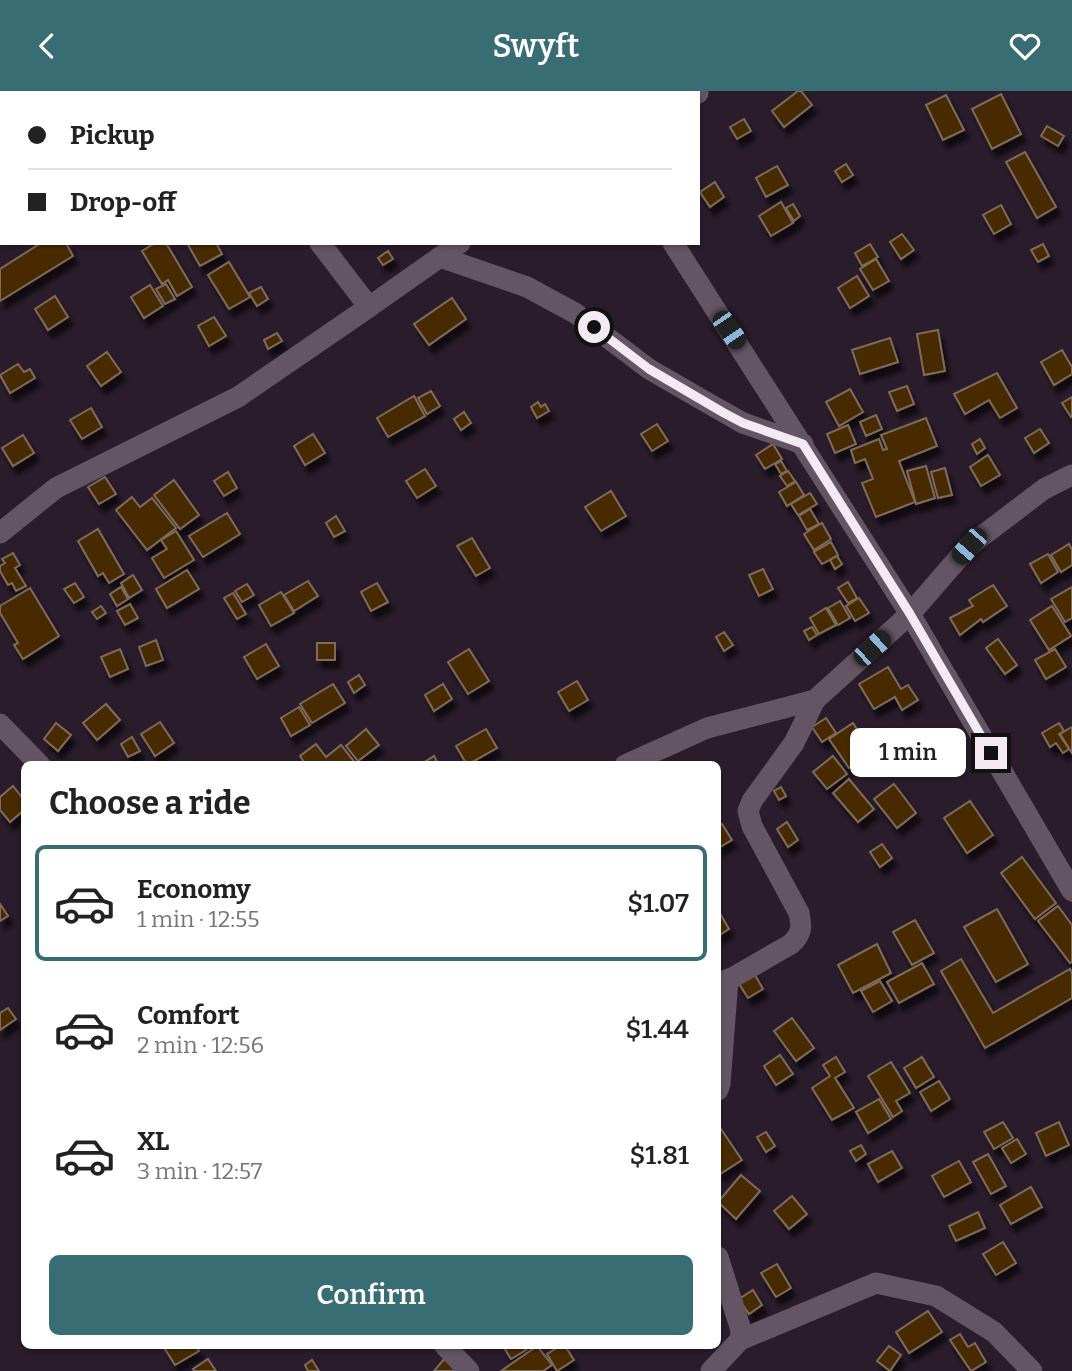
<!DOCTYPE html>
<meta charset="utf-8">
<style>
:root{--surface:#fff;--page:#f6f6f6;--text:#222;--muted:#767676;--line:#e0e0e0;--accent:#386e73}
body{margin:0;font-family:Bitter,serif;background:var(--page);color:var(--text);height:100vh;display:flex;flex-direction:column;font-size:26px;white-space:nowrap}
*{box-sizing:border-box;margin:0}
p{font-size:23px;color:var(--muted)}
.icon{flex:none;width:38px;height:38px;fill:none;stroke:currentColor;stroke-width:2;stroke-linecap:round;stroke-linejoin:round}
.map{position:relative;flex:1;overflow:hidden}
.side{position:absolute;left:21px;top:670px;width:700px;height:588px;display:flex;flex-direction:column;background:var(--surface);border-radius:10px;box-shadow:0 2px 5px #0004}
.side>*{flex:none}
.hud{position:absolute;left:0px;top:0px;width:700px;height:154px;box-shadow:0 2px 5px #0004;display:grid;align-content:center;height:154px;padding:0 28px;background:var(--surface)}
.end{position:absolute;width:32px;height:32px;margin:-16px;border:9px solid #f3eaf4;background:#111;box-shadow:0 0 0 4px #111}
.from{border-radius:50%}
.bubble{position:absolute;height:49px;border-radius:10px;background:var(--surface);box-shadow:0 2px 5px #0004;font-size:23px;font-weight:600;line-height:49px;text-align:center}
.car{position:absolute;width:21px;height:42px;margin:-21px -10px;border-radius:9px;box-shadow:0 0 5px 2px #0007;background:linear-gradient(#222 24%,#8ab4d8 0 40%,#222 0 76%,#8ab4d8 0 86%,#222 0)}
.hud b{display:flex;align-items:center;gap:24px;height:66px;font-size:26px}
.hud b+b{border-top:2px solid var(--line)}
.hud i{width:18px;height:18px;background:var(--text)}
ul{padding:0;list-style:none}
li{display:flex;align-items:center;gap:21px;height:116px;margin:0 14px 10px;padding:0 14px;border:4px solid transparent;border-radius:10px}
li div{flex:1}
li b{display:block;font-size:26px}
li em{font-style:normal;font-weight:600}
li.selected{border-color:var(--accent)}
li>.icon{width:63px;height:63px;stroke-width:1.5}
h2{padding:0 28px;font-size:32px;line-height:84px}
.action{display:flex;gap:14px;margin-top:auto;padding:14px 28px}
.action a{flex:1;height:80px;border-radius:10px;background:var(--accent);color:#fff;font-size:28px;font-weight:600;line-height:80px;text-align:center}
header{display:flex;justify-content:space-between;align-items:center;height:91px;padding:0 28px;background:var(--accent);color:#fff;font-size:32px;font-weight:600}
.map>svg:first-child{display:block}
</style>
<header><svg class="icon" aria-label="back" viewBox="0 0 24 24"><path d="M15 5l-7 7 7 7"/></svg>Swyft<svg class="icon" aria-label="heart" viewBox="0 0 24 24"><path d="M12 20l-8-8c-3-5 5-10 8-4 3-6 11-1 8 4z"/></svg></header>
<div class="map">
<svg width="1072" height="1280" viewBox="0 0 1072 1280">
<defs>
<filter id="shadow"><feDropShadow dx="4.5" dy="8" stdDeviation="2" flood-color="#0009"/></filter>
</defs>
<rect width="100%" height="100%" fill="#2a1c2b"/>
<g fill="#472906" stroke="#7d6c5b" stroke-width="2" filter="url(#shadow)">
<polygon points="8,0 41,0 42,2 9,2"/>
<polygon points="74,0 128,0 129,2 75,2"/>
<polygon points="798,0 801,0 812,14 784,36 772,20"/>
<polygon points="1001,3 1021,43 992,58 972,18"/>
<polygon points="946,4 964,39 943,49 926,14"/>
<polygon points="744,28 751,40 737,48 730,36"/>
<polygon points="1047,35 1064,45 1058,55 1041,45"/>
<polygon points="1025,61 1056,116 1037,127 1006,71"/>
<polygon points="846,73 853,84 842,91 835,80"/>
<polygon points="777,75 788,94 766,106 756,87"/>
<polygon points="715,91 724,106 710,116 700,101"/>
<polygon points="781,111 793,132 771,145 759,125"/>
<polygon points="793,113 800,125 794,130 786,117"/>
<polygon points="1001,114 1011,133 994,143 983,124"/>
<polygon points="902,143 914,159 901,168 890,151"/>
<polygon points="41,152 66,152 73,165 0,210 0,178"/>
<polygon points="155,152 166,152 192,196 177,205 168,189 162,193 142,160"/>
<polygon points="187,152 216,152 222,163 200,175"/>
<polygon points="870,153 878,166 862,175 855,162"/>
<polygon points="1043,153 1049,165 1038,171 1031,159"/>
<polygon points="388,160 393,168 383,174 378,167"/>
<polygon points="876,168 889,190 873,199 860,178"/>
<polygon points="229,171 250,206 229,218 208,184"/>
<polygon points="857,185 869,205 850,217 838,197"/>
<polygon points="166,193 175,208 165,213 156,198"/>
<polygon points="150,194 163,215 144,227 131,206"/>
<polygon points="261,196 268,208 257,215 249,202"/>
<polygon points="55,205 68,226 48,239 35,218"/>
<polygon points="452,207 466,228 429,254 414,233"/>
<polygon points="214,226 226,245 209,255 198,235"/>
<polygon points="938,239 945,280 924,284 917,243"/>
<polygon points="277,242 282,250 268,258 264,249"/>
<polygon points="890,247 898,271 860,283 852,259"/>
<polygon points="1062,259 1072,276 1072,283 1054,294 1041,271"/>
<polygon points="107,261 121,281 101,295 87,275"/>
<polygon points="18,273 24,281 30,278 35,287 10,302 0,284"/>
<polygon points="997,282 1017,317 1000,327 989,309 965,323 954,303"/>
<polygon points="907,295 914,313 897,320 889,301"/>
<polygon points="850,298 863,321 839,335 826,311"/>
<polygon points="431,300 440,315 427,323 418,307"/>
<polygon points="414,305 425,325 388,346 377,327"/>
<polygon points="1072,306 1072,325 1071,326 1062,312"/>
<polygon points="538,311 541,316 545,313 549,320 537,327 531,316"/>
<polygon points="91,317 102,336 82,348 70,329"/>
<polygon points="464,321 471,332 461,339 454,328"/>
<polygon points="876,324 882,338 866,345 860,331"/>
<polygon points="926,327 937,355 899,370 915,411 876,426 862,392 873,388 865,368 855,372 851,359 879,348 883,359 887,358 881,344"/>
<polygon points="657,333 668,350 652,360 641,343"/>
<polygon points="848,334 856,353 835,362 827,343"/>
<polygon points="1040,338 1049,352 1034,362 1025,347"/>
<polygon points="313,343 325,362 305,374 294,355"/>
<polygon points="23,344 34,362 13,375 2,357"/>
<polygon points="980,348 985,357 977,363 972,353"/>
<polygon points="773,353 782,368 765,378 756,364"/>
<polygon points="988,364 1000,384 981,395 970,376"/>
<polygon points="781,370 787,380 781,383 775,373"/>
<polygon points="926,375 935,407 916,413 907,380"/>
<polygon points="945,377 952,404 938,407 931,381"/>
<polygon points="425,378 436,395 417,407 406,390"/>
<polygon points="788,380 795,390 787,395 780,385"/>
<polygon points="228,381 237,397 224,405 214,390"/>
<polygon points="105,386 116,403 99,413 88,396"/>
<polygon points="174,389 199,424 180,438 154,404"/>
<polygon points="796,391 804,404 787,415 779,401"/>
<polygon points="611,400 626,425 601,440 585,416"/>
<polygon points="810,402 817,413 798,424 791,413"/>
<polygon points="132,406 140,416 152,407 176,437 147,459 116,419"/>
<polygon points="810,418 819,433 807,439 799,425"/>
<polygon points="227,422 240,443 203,466 189,445"/>
<polygon points="336,425 345,440 334,446 326,432"/>
<polygon points="822,432 831,448 814,459 804,443"/>
<polygon points="98,438 124,483 109,492 103,482 98,485 78,450"/>
<polygon points="176,440 194,469 164,487 152,467 167,458 161,449"/>
<polygon points="472,447 490,477 476,485 457,455"/>
<polygon points="831,451 838,464 822,473 814,461"/>
<polygon points="1069,453 1072,459 1072,474 1061,481 1051,464"/>
<polygon points="13,462 20,474 15,477 26,495 16,500 12,492 8,494 0,480 0,475 5,472 2,468"/>
<polygon points="1048,463 1058,481 1041,492 1030,473"/>
<polygon points="837,465 842,473 835,478 830,469"/>
<polygon points="763,478 773,498 759,505 749,484"/>
<polygon points="187,479 199,498 167,517 156,498"/>
<polygon points="133,484 142,499 129,507 121,492"/>
<polygon points="308,490 318,505 294,520 284,504"/>
<polygon points="848,491 857,507 848,512 838,497"/>
<polygon points="75,492 84,506 74,512 64,498"/>
<polygon points="377,492 388,511 371,520 361,501"/>
<polygon points="247,493 254,504 242,511 235,500"/>
<polygon points="993,494 1007,515 983,531 981,528 960,544 950,527 973,515 969,509"/>
<polygon points="121,496 128,508 117,515 110,503"/>
<polygon points="1072,496 1072,527 1065,531 1051,508"/>
<polygon points="30,497 59,545 23,568 14,554 18,552 0,522 0,515"/>
<polygon points="281,501 294,522 271,535 259,514"/>
<polygon points="233,502 246,523 237,528 224,507"/>
<polygon points="859,507 869,522 855,530 846,515"/>
<polygon points="840,510 850,527 838,534 828,517"/>
<polygon points="130,513 138,527 125,534 117,520"/>
<polygon points="101,515 106,522 97,528 92,521"/>
<polygon points="1052,515 1071,545 1049,559 1030,529"/>
<polygon points="826,517 836,534 819,543 810,527"/>
<polygon points="812,536 817,544 809,549 804,540"/>
<polygon points="724,541 733,554 724,560 716,546"/>
<polygon points="998,548 1017,574 1005,583 986,557"/>
<polygon points="156,549 163,569 146,575 139,556"/>
<rect x="317" y="552" width="18" height="17"/>
<polygon points="266,553 279,575 257,588 244,566"/>
<polygon points="120,558 128,578 110,586 101,566"/>
<polygon points="469,558 489,590 468,603 448,571"/>
<polygon points="1055,558 1066,576 1046,588 1035,569"/>
<polygon points="888,576 901,598 908,594 918,609 902,619 895,606 874,618 859,593"/>
<polygon points="359,584 365,594 354,602 348,591"/>
<polygon points="577,590 588,609 569,620 558,601"/>
<polygon points="333,593 345,612 312,632 300,613"/>
<polygon points="443,593 452,608 434,620 425,604"/>
<polygon points="106,613 120,629 97,649 83,632"/>
<polygon points="299,616 310,634 291,645 281,627"/>
<polygon points="826,627 836,642 822,651 812,636"/>
<polygon points="160,631 174,652 155,665 141,643"/>
<polygon points="56,632 71,644 58,660 44,648"/>
<polygon points="853,632 862,646 859,649 869,664 849,677 829,648"/>
<polygon points="1059,632 1064,640 1059,643 1069,658 1063,662 1056,652 1050,656 1042,642"/>
<polygon points="1072,636 1072,662 1060,643"/>
<polygon points="366,638 379,654 358,670 346,655"/>
<polygon points="486,638 497,657 467,674 456,655"/>
<polygon points="132,646 140,660 128,666 121,653"/>
<polygon points="316,653 326,666 341,654 356,673 306,674 300,665"/>
<polygon points="434,665 439,674 420,674"/>
<polygon points="833,665 847,683 827,698 813,681"/>
<polygon points="849,688 874,718 858,731 833,702"/>
<polygon points="894,693 916,722 897,737 874,708"/>
<polygon points="13,695 24,709 24,719 10,731 0,719 0,706"/>
<polygon points="781,696 786,705 779,709 774,700"/>
<polygon points="970,710 993,744 967,762 944,727"/>
<polygon points="787,731 798,749 788,756 777,738"/>
<polygon points="722,733 732,749 718,757 718,735"/>
<polygon points="882,753 892,767 880,776 870,761"/>
<polygon points="1022,766 1056,812 1035,828 1001,782"/>
<polygon points="0,813 8,825 0,830"/>
<polygon points="1058,815 1072,834 1072,871 1070,872 1038,830"/>
<polygon points="997,818 1028,873 996,891 964,836"/>
<polygon points="718,819 729,838 718,845"/>
<polygon points="915,829 934,862 912,874 893,841"/>
<polygon points="877,853 891,882 853,902 838,874"/>
<polygon points="961,868 993,922 1070,878 1072,882 1072,907 985,957 941,880"/>
<polygon points="922,872 934,893 899,912 887,891"/>
<polygon points="752,879 763,898 748,907 736,888"/>
<polygon points="880,890 892,910 873,921 861,900"/>
<polygon points="8,917 16,928 0,939 0,922"/>
<polygon points="792,927 814,957 796,970 774,940"/>
<polygon points="780,964 793,983 776,994 764,975"/>
<polygon points="836,966 845,981 835,987 854,1017 832,1029 812,997 830,985 823,974"/>
<polygon points="922,966 934,986 916,997 904,977"/>
<polygon points="891,971 910,1002 896,1010 902,1020 893,1026 868,985"/>
<polygon points="939,990 950,1008 931,1020 920,1001"/>
<polygon points="879,1008 891,1028 868,1042 856,1021"/>
<polygon points="1003,1031 1013,1047 994,1058 984,1041"/>
<polygon points="1059,1031 1069,1054 1046,1065 1036,1042"/>
<polygon points="721,1038 742,1069 720,1083 718,1079 718,1041"/>
<polygon points="766,1041 775,1055 766,1061 757,1046"/>
<polygon points="1017,1048 1026,1063 1011,1072 1002,1057"/>
<polygon points="861,1054 866,1063 856,1070 850,1060"/>
<polygon points="892,1060 902,1077 878,1091 868,1073"/>
<polygon points="988,1063 1006,1095 991,1103 973,1071"/>
<polygon points="959,1070 971,1091 944,1106 932,1085"/>
<polygon points="741,1084 760,1100 736,1128 718,1111"/>
<polygon points="1031,1096 1042,1116 1011,1133 1000,1114"/>
<polygon points="792,1105 807,1123 789,1138 774,1120"/>
<polygon points="978,1121 985,1137 956,1150 949,1135"/>
<polygon points="1003,1151 1016,1172 996,1184 983,1163"/>
<polygon points="777,1173 791,1197 776,1206 761,1182"/>
<polygon points="753,1199 762,1214 749,1223 739,1208"/>
<polygon points="928,1220 942,1241 909,1262 896,1241"/>
<polygon points="960,1243 968,1256 975,1252 986,1271 971,1280 950,1249"/>
<polygon points="163,1255 196,1255 199,1260 175,1274"/>
<polygon points="503,1255 523,1255 526,1259 511,1268"/>
<polygon points="537,1255 552,1274 543,1280 501,1280"/>
<polygon points="560,1255 565,1255 574,1269 557,1280 547,1263"/>
<polygon points="889,1255 901,1264 890,1280 877,1270"/>
<polygon points="445,1267 458,1280 434,1280"/>
<polygon points="208,1268 216,1280 194,1280 193,1278"/>
<polygon points="312,1269 319,1280 308,1280 305,1274"/>
</g>
<g fill="none" stroke-linecap="round" stroke-linejoin="round">
<g stroke="#645565" stroke-width="21">
<polyline points="203,0 204,2"/>
<polyline points="556,0 557,2"/>
<polyline points="698,2 698,0"/>
<polyline points="320,152 369,216 460,152"/>
<polyline points="673,152 910,523 1072,800"/>
<polyline points="440,166 527,196 575,222 649,278 706,311 743,332 803,353"/>
<polyline points="0,442 56,397 238,306 369,216"/>
<polyline points="0,633 40,674"/>
<polyline points="625,674 707,637 815,609 910,523 969,455 1044,398 1072,384"/>
<path d="M718,895L791,853C802,843 802,836 799,822L752,735L748,720L752,710L794,652L815,609"/>
<polyline points="718,999 720,993 728,888"/>
<polyline points="740,1249 876,1192 936,1205 994,1241 1032,1280"/>
<polyline points="445,1255 469,1280"/>
<polyline points="711,1280 740,1249 741,1239 718,1166"/>
</g>
</g>
<g fill="none" stroke-linecap="round" stroke-linejoin="round">
<polyline stroke="#f3eaf4" stroke-width="9" points="594,236 649,278 724,322 743,332 803,353 910,523 991,662"/>
</g>
</svg>
<i class="end from" style="left:594px;top:236px"></i>
<i class="end" style="left:991px;top:662px"></i>
<div class="bubble" style="left:850px;top:637px;width:116px">1 min</div>
<i class="car" style="left:729px;top:239px;rotate:146deg"></i>
<i class="car" style="left:969px;top:455px;rotate:221deg"></i>
<i class="car" style="left:872px;top:557px;rotate:48deg"></i>
<div class="hud">
<b><i class="from"></i>Pickup</b>
<b><i></i>Drop-off</b>
</div>
<section class="side">
<h2>Choose a ride</h2>
<ul>
<li class="selected"><svg class="icon" aria-label="car" viewBox="0 0 24 24"><path d="M5 17H2v-5l4-1 3-4h7l3 4 3 1v5h-3M9 17h6M6 11h13"/><circle cx="7" cy="17" r="2"/><circle cx="17" cy="17" r="2"/></svg><div><b>Economy</b><p>1 min · 12:55</p></div><em>$1.07</em></li>
<li><svg class="icon" aria-label="car" viewBox="0 0 24 24"><path d="M5 17H2v-5l4-1 3-4h7l3 4 3 1v5h-3M9 17h6M6 11h13"/><circle cx="7" cy="17" r="2"/><circle cx="17" cy="17" r="2"/></svg><div><b>Comfort</b><p>2 min · 12:56</p></div><em>$1.44</em></li>
<li><svg class="icon" aria-label="car" viewBox="0 0 24 24"><path d="M5 17H2v-5l4-1 3-4h7l3 4 3 1v5h-3M9 17h6M6 11h13"/><circle cx="7" cy="17" r="2"/><circle cx="17" cy="17" r="2"/></svg><div><b>XL</b><p>3 min · 12:57</p></div><em>$1.81</em></li>
</ul>
<div class="action"><a>Confirm</a></div>
</section>
</div>
